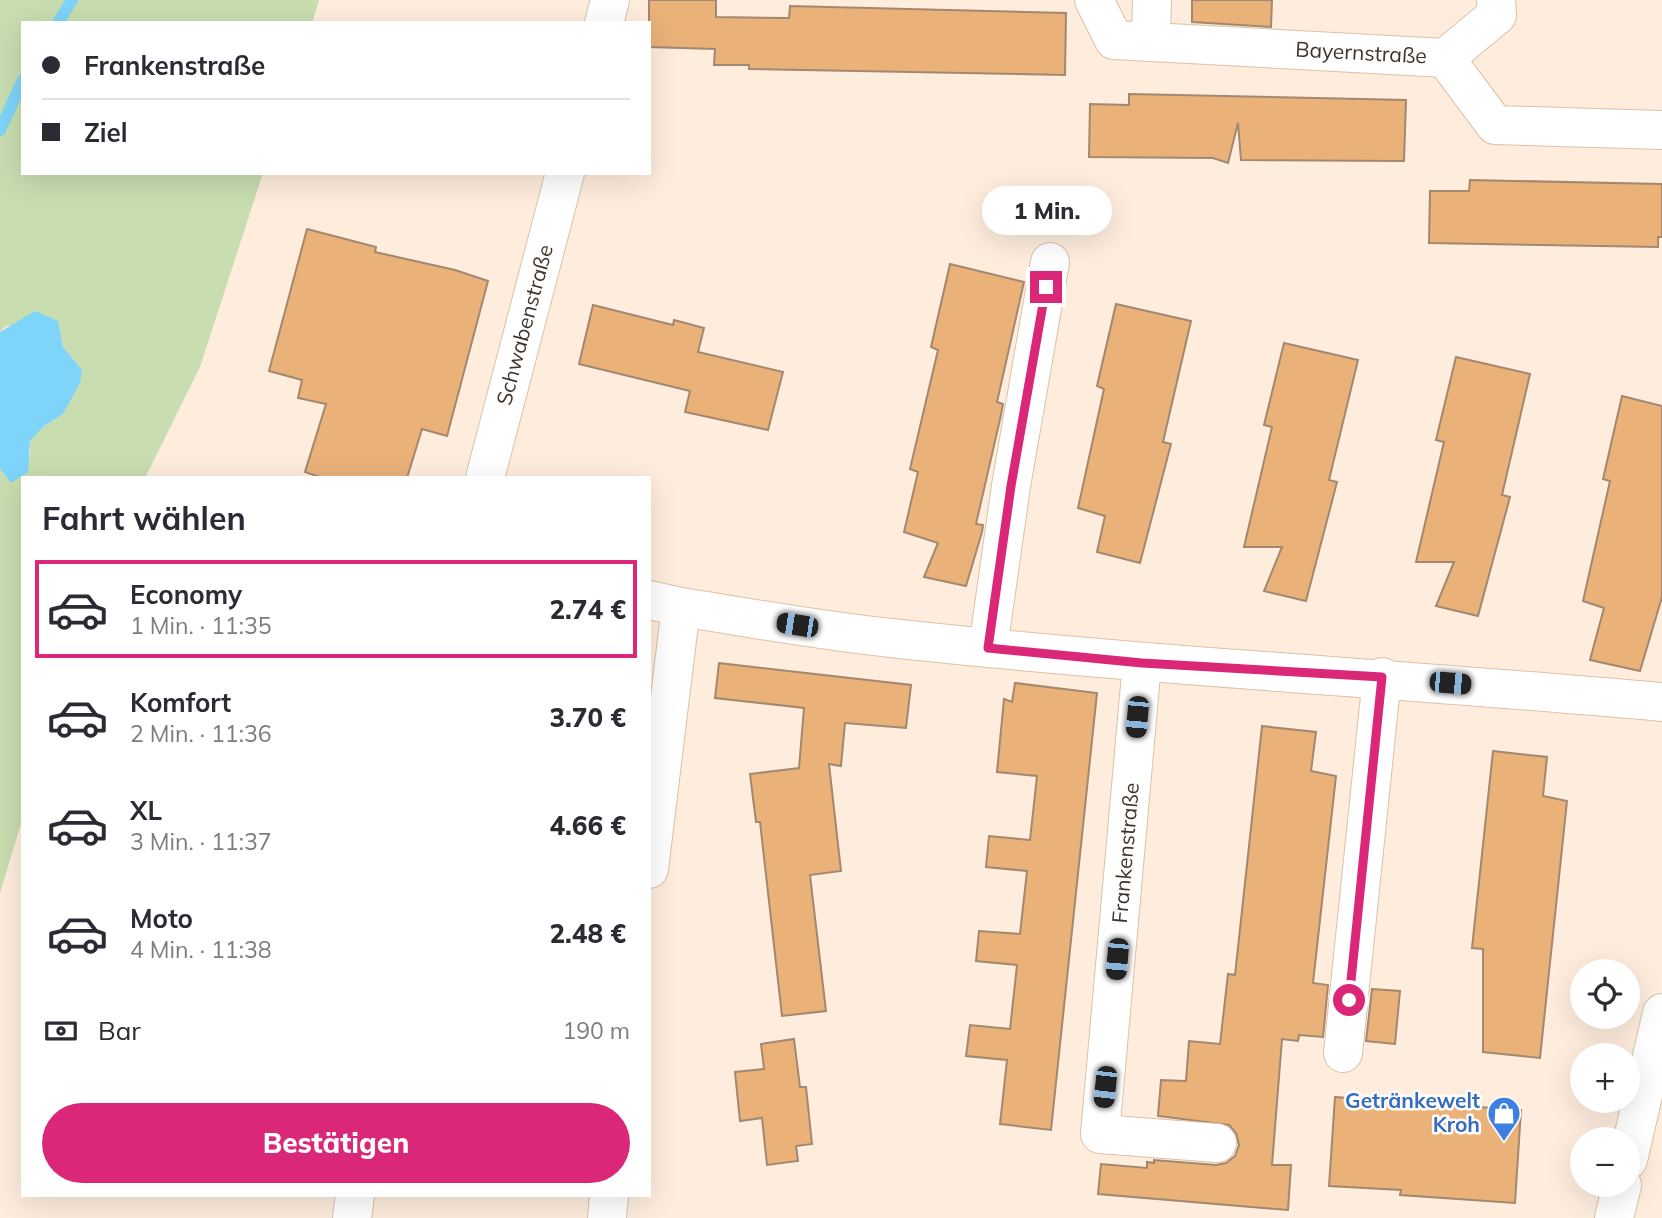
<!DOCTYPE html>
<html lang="de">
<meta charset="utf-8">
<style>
:root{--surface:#fff;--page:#f7f7f7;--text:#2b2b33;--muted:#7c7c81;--line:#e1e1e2;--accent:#db2777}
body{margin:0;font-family:Mulish,sans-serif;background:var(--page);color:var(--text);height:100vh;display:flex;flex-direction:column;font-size:26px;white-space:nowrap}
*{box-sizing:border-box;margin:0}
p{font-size:23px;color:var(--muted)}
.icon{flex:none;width:38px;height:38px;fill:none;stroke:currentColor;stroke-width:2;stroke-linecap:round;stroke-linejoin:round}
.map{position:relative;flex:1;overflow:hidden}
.sheet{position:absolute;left:21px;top:476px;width:630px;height:721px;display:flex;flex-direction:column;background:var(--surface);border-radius:0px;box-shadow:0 7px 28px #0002}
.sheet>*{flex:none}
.guide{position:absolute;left:21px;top:21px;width:630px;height:154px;border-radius:0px;box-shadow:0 7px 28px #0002;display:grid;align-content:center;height:154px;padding:0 21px;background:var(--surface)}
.buttons{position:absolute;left:1570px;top:959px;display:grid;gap:14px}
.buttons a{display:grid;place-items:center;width:70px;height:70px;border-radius:50%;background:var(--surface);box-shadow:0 7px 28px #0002;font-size:35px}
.end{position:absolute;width:32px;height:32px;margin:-16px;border:9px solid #db2777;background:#fff;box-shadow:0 0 0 4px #fff}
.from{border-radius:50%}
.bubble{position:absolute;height:49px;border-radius:24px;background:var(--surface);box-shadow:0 7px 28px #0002;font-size:23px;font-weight:800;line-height:49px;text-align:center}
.car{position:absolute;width:21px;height:42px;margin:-21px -10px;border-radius:9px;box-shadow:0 0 5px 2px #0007;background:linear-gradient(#222 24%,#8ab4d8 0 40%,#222 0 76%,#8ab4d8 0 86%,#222 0)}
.guide b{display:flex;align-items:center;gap:24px;height:66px;font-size:26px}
.guide b+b{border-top:2px solid var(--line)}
.guide i{width:18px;height:18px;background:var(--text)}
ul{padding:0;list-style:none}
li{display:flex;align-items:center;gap:21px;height:98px;margin:0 14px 10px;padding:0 7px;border:4px solid transparent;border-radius:0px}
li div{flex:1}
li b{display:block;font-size:26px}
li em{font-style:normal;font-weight:800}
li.current{border-color:var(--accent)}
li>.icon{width:63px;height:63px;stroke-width:1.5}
h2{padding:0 21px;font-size:32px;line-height:84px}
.pay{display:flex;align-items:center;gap:18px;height:77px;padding:0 21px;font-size:26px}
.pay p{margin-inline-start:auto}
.primary-button{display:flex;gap:14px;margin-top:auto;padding:14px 21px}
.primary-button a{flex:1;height:80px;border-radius:42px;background:var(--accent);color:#fff;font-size:28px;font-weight:800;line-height:80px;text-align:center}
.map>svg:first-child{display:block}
</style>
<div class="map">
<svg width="1662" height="1218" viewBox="0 0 1662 1218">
<rect width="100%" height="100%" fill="#feeddd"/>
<polygon fill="#c8ddb0" points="0,0 319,0 312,23 23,23 23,173 263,173 200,367 145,478 23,478 23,817 0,893 0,469 11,483 30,456 30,441 44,426 63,414 82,370 63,347 58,321 6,326 0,332"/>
<polygon fill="#7fd4f9" points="35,311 58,321 63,347 82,370 80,383 63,414 44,426 30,441 28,472 11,483 0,469 0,332"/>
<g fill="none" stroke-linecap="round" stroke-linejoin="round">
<g stroke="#7fd4f9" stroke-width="12">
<polyline points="58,23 72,0"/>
<polyline points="0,130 23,80"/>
</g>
</g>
<g fill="#eab179" stroke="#a28870" stroke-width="2">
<polygon points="649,0 716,0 716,17 789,18 790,6 1066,13 1065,75 749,69 749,65 714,65 715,49 649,47"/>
<polygon points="1192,0 1272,0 1271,27 1192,22"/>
<polygon points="1129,94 1406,100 1404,161 1241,160 1238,123 1228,163 1213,158 1089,157 1090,104 1129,105"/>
<polygon points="1470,180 1662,184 1662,237 1658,237 1658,247 1429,243 1430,191 1469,191"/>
<polygon points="307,229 376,247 375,252 455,270 488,281 447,436 422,429 407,478 322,478 305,472 326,404 298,398 302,380 269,371"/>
<polygon points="950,264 1024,282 997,402 1003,404 1001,415 976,524 983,525 982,532 966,586 924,577 938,543 904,532 918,472 910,469 938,350 931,347"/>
<polygon points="1116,304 1191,321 1163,442 1171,444 1140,563 1097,552 1105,516 1078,508 1104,389 1097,386"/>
<polygon points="593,305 673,325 674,320 704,328 698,352 783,372 768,430 685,412 690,391 579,364"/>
<polygon points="1284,343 1358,360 1329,480 1337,482 1306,601 1264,591 1282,547 1244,547 1272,427 1264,425"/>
<polygon points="1456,357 1530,374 1502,495 1510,497 1478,616 1436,606 1454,562 1416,562 1444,442 1436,440"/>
<polygon points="1622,396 1662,406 1662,597 1640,671 1590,660 1604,608 1583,601 1610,481 1603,479"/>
<polygon points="719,663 911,685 906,728 845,723 841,766 829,764 841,871 810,875 826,1011 782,1016 760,822 756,822 750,774 799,768 804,708 715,698"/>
<polygon points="1015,683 1097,693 1051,1130 1000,1124 1007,1060 966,1056 970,1025 1010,1029 1017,965 976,961 979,931 1020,934 1027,871 986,867 989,836 1030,840 1037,776 997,772 1004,699 1012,702"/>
<polygon points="1262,726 1316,732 1311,771 1336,776 1313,983 1328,985 1323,1037 1299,1035 1298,1041 1282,1039 1272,1165 1291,1165 1288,1210 1098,1194 1101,1164 1147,1168 1147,1162 1154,1163 1154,1160 1216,1165 1226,1163 1235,1156 1239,1145 1236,1133 1229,1125 1158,1116 1161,1080 1186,1081 1189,1041 1220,1044 1228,974 1235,975"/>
<polygon points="1493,751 1547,757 1543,796 1567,801 1540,1058 1483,1052 1483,949 1472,948"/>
<polygon points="1372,989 1400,991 1395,1044 1366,1041"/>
<polygon points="794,1039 800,1087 806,1087 812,1144 796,1146 798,1161 767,1165 762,1118 740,1121 735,1072 764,1069 761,1044"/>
<polygon points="1335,1097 1521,1110 1515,1203 1400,1195 1401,1190 1329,1186"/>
</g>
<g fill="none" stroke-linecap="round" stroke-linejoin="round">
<defs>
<g id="minor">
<polyline points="1094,0 1114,40 1445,58 1495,125 1662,130"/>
<polyline points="604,23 610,0"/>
<polyline points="1151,42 1152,0"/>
<polyline points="1445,58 1497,15 1496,0"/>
<polyline points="485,478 565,173"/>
<path d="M649,600L681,607C751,618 821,631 891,638C1147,666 1405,679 1662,702"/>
<polyline points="988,648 1011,486 1050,262"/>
<polyline points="1142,663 1100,1134 1217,1143"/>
<polyline points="649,869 681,607"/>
<polyline points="1343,1053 1382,677"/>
<polyline points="1628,1160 1662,1013"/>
<polyline points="352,1218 355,1195"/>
<polyline points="607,1218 609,1195"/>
<polyline points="1614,1218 1622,1185"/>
</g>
</defs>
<use href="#minor" stroke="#dcc1a7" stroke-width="40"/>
<use href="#minor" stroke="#fff" stroke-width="38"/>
</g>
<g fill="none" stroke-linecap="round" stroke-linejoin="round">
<polyline stroke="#db2777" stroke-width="9" points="1046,287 1011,486 988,648 1142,663 1382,677 1349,1000"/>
</g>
<defs>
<symbol id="shop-pin" viewBox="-11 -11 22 30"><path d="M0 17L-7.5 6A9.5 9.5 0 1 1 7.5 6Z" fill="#3f7fe0" stroke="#fefefe"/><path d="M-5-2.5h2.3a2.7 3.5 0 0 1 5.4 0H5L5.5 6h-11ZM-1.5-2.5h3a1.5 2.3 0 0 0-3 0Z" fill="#fff"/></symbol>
</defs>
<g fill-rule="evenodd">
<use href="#shop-pin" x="1485" y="1094" width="38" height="52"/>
</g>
<g text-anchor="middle" stroke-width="5" stroke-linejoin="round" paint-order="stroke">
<g font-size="21" fill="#3e3329" stroke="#fefefe">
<text transform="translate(1361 53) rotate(3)" y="7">Bayernstraße</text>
<text transform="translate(525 325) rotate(-75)" y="7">Schwabenstraße</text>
<text transform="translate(1126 853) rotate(-85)" y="7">Frankenstraße</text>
</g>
<g font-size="21" font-weight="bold" fill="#366cbe" stroke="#fefefe" text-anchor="end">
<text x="1480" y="1108">Getränkewelt<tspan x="1480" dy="24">Kroh</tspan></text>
</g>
</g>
</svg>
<div class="buttons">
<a><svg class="icon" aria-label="locate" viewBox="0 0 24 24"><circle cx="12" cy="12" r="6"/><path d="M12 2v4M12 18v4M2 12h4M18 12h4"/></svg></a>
<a>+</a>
<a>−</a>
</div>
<i class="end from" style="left:1349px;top:1000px"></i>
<i class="end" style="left:1046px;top:287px"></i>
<div class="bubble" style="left:982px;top:186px;width:130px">1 Min.</div>
<i class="car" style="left:797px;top:625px;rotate:279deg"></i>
<i class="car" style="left:1450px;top:683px;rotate:95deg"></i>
<i class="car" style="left:1137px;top:717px;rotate:185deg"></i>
<i class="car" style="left:1117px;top:959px;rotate:185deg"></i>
<i class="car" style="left:1105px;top:1087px;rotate:186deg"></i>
<div class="guide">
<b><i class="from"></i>Frankenstraße</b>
<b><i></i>Ziel</b>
</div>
<section class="sheet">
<h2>Fahrt wählen</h2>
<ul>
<li class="current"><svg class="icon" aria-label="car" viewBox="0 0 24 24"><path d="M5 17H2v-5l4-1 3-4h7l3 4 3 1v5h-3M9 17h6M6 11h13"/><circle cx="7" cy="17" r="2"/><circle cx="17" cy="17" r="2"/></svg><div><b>Economy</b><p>1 Min. · 11:35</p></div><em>2.74 €</em></li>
<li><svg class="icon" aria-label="car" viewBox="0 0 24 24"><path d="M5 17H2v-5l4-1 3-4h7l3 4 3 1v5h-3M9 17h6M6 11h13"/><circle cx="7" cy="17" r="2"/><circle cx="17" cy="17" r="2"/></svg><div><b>Komfort</b><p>2 Min. · 11:36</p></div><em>3.70 €</em></li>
<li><svg class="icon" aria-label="car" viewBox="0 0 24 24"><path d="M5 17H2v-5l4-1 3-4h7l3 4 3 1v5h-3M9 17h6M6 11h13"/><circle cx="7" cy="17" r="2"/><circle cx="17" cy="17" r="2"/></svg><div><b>XL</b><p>3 Min. · 11:37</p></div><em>4.66 €</em></li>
<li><svg class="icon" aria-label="car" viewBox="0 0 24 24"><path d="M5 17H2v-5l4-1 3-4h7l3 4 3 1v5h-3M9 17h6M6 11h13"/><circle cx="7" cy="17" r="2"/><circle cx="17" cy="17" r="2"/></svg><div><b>Moto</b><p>4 Min. · 11:38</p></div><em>2.48 €</em></li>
</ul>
<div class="pay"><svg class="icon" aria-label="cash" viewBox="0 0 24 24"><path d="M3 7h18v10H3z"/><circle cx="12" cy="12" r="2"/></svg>Bar<p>190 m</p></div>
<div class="primary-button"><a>Bestätigen</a></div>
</section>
</div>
